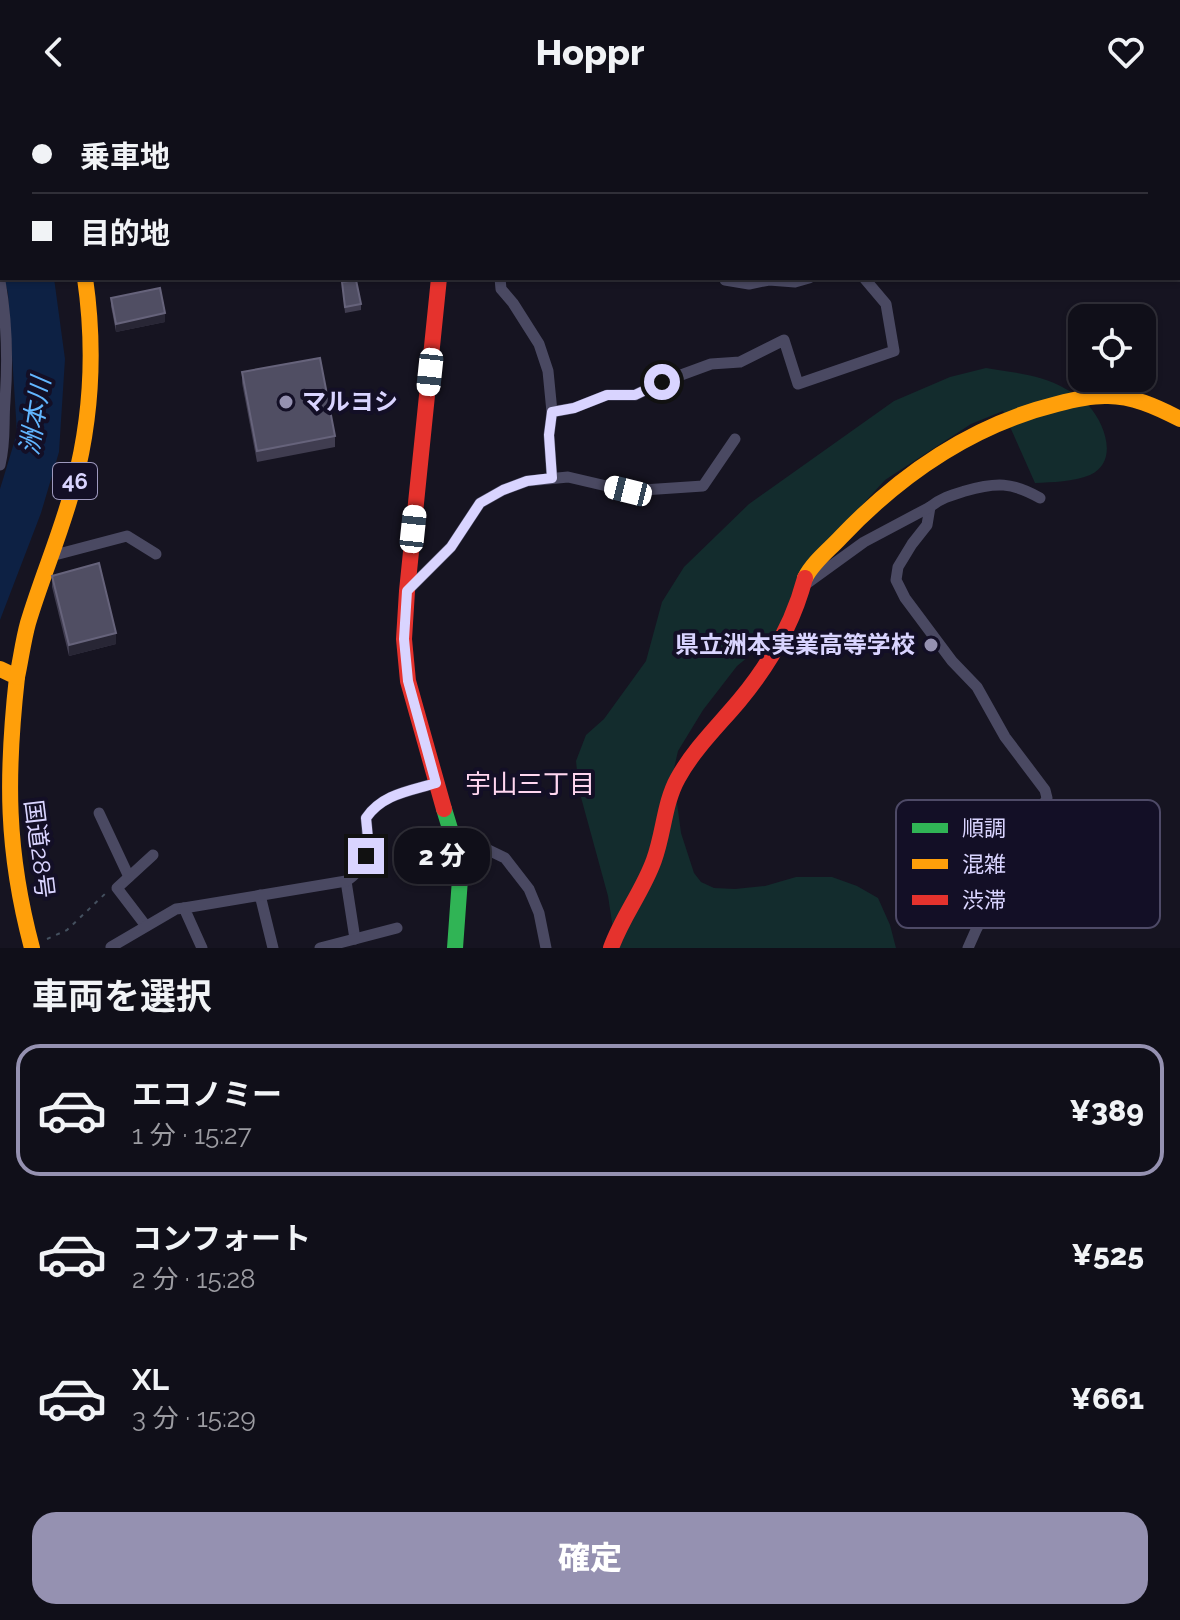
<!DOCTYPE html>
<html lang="ja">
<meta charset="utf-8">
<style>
:root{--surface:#100f19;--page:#191822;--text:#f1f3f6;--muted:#9c9ca2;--line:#302f38;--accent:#9591b1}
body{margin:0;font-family:Raleway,"Noto Sans JP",sans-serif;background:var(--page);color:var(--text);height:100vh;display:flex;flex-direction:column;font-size:30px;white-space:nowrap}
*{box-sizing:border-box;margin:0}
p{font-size:26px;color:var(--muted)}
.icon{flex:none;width:44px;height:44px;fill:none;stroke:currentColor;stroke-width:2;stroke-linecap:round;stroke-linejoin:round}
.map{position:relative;height:844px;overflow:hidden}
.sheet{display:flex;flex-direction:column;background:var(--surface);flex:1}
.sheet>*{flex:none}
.hud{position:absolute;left:0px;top:0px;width:1180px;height:176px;box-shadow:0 2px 6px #0004,0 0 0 2px var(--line);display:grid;align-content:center;height:176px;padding:0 32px;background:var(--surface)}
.fabs{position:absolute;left:1068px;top:200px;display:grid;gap:16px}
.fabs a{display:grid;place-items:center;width:88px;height:88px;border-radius:16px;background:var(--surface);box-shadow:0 2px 6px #0004,0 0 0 2px var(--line);font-size:40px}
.end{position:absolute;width:36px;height:36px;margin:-18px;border:10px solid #d9d4ff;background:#111;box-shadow:0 0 0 4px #111}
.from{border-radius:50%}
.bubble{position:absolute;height:56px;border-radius:24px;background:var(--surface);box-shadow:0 2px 6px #0004,0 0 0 2px var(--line);font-size:26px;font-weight:800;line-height:56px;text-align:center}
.car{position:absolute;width:24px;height:48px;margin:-24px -12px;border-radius:10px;box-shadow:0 0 6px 2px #0007;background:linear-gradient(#fff 24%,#345 0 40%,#fff 0 76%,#345 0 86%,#fff 0)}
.hud b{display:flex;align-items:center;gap:28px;height:76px;font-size:30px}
.hud b+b{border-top:2px solid var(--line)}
.hud i{width:20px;height:20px;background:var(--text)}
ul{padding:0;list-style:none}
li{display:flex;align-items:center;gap:24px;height:132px;margin:0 16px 12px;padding:0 16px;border:4px solid transparent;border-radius:24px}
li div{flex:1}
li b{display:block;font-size:30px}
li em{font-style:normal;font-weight:800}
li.on{border-color:var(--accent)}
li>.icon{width:72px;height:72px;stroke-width:1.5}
h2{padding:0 32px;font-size:36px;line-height:96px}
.button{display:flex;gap:16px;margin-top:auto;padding:16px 32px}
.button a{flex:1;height:92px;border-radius:24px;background:var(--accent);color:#fff;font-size:32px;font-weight:800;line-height:92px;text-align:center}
header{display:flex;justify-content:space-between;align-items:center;height:104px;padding:0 32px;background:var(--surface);font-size:36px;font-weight:800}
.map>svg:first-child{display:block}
</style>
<header><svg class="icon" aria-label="back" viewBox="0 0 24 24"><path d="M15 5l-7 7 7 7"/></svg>Hoppr<svg class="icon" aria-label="heart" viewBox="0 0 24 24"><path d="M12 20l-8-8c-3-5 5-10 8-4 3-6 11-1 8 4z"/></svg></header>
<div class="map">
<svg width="1180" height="844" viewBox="0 0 1180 844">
<rect width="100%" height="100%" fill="#161421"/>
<path fill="#132c2d" d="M986,264C1010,268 1043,271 1064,284C1072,288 1083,295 1089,302C1105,320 1119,358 1090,371C1073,378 1053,378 1035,379L1003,307L971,320L885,376L802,467L794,498L774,532L737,562L703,606L678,647L673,669L681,729L694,769L701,778L714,784L735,785L765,782L796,773H832L857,782L878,794L890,821L896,844H616L608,792L579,686L576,657L586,631L604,615L646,557L662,498L684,463L749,400L894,297L950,273Z"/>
<polygon fill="#0d2144" points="4,174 54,174 65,255 59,348 41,409 0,516 0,385 17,329 8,189"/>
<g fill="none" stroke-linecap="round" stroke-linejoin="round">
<polyline stroke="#44505f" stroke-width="2" stroke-dasharray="4 6" stroke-linecap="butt" points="47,835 67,826 108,787"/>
<g stroke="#4a4962" stroke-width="11">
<polyline points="346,0 347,2"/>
<polyline points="734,2 737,0"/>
<polyline points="500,174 501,185 513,199 539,240 548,267 552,308 549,331 552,374"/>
<polyline points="726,174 725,176 749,180 769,176 795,178 809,174"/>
<path d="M0,177C7,217 8,257 5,297C3,321 6,336 0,361"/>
<polyline points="552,308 574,304 607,291 635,291 662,278 711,260 740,258 784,236 798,280 894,247 886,200 864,174"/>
<polyline points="930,403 927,421 912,440 898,463 896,476 905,494 952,557 977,583 1005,633 1045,686 1047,694 976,826 968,844"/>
<polyline points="51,452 127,432 156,450"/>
<path d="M806,480L864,438L930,403C941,394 952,391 965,387C996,378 1012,378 1040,394"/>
<polyline points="407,487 451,443 480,399 503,386 527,377 568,373 628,387 703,382 735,335"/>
<polyline points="99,709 129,773"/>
<polyline points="456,742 478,741 505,754 529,785 539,809 546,844"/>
<polyline points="346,777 355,835"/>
<polyline points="260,791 273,844"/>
<polyline points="146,822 117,784 153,751"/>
<polyline points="111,843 176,805 184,804"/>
<path d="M202,844L184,804L346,777C369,763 369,738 366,714C382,690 410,687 436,679"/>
<polyline points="320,844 397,824"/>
</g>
<g stroke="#30b455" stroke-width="16">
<polyline points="39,0 40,2"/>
<polyline points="457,0 457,2"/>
<polyline points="444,705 459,754 460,775 455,844"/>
</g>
<g stroke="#ff9f0a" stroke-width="16">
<path d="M805,474C813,458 829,446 841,433C900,371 972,321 1057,300C1072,296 1089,292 1105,292C1131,291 1157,303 1180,315"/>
<path d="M0,565L17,573C6,672 6,747 32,844"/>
<path d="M17,573C21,555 23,537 28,519C42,472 62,427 74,380C92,312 95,243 85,174"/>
</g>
<g stroke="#e5322d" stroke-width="16">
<polyline points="439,174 407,487 404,535 408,577 444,705"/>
<path d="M611,844C622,813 643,787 654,756C664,729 664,699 678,674C694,645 718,622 739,597C769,561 793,520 805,474"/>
</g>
</g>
<g fill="#403d50">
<polygon points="342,178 361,200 361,206 345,209"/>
<polygon points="111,194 165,218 116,228 111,202"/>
<polygon points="242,268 335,332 335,343 257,358 242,279"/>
<polygon points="52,472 116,540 69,552 52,483"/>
</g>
<g fill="#282635">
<polygon points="165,209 165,218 116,228 116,220"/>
<polygon points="116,529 116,540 69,552 69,541"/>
</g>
<g fill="#504e63" stroke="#66637b" stroke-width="2">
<rect x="398" y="0" width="17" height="2"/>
<polygon points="469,0 523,0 523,2 468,2"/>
<polygon points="569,0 617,0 616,2 568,2"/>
<polygon points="356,176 361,200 345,203 342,178"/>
<polygon points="160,184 165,209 116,220 111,194"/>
<polygon points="320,254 335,332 257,347 242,268"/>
<polygon points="99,459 116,529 69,541 52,472"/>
</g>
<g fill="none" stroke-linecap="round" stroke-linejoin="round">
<path stroke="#d9d4ff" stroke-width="10" d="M366,752L368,734L366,714C382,690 410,687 436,679L408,577L404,535L407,487L451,443L480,399L503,386L527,377L552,374L549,331L552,308L574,304L607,291H635L662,278"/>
</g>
<g fill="#9591b1" stroke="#130f26" stroke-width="3">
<circle cx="286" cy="298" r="8"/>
<circle cx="931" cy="541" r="8"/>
</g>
<g text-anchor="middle" stroke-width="8" stroke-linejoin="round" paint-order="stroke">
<rect fill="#130f26" stroke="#9e99be" stroke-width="2" x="53" y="359" width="44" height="36" rx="6"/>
<g font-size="22" font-weight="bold" fill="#d9d4ff">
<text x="75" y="385">46</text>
</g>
<g font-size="24" font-weight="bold" fill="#d9d4ff" stroke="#130f26" text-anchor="start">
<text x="302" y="306">マルヨシ</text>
<text x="915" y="549" text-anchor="end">県立洲本実業高等学校</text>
</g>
<g font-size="24" fill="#d9d4ff" stroke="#130f26">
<text transform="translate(39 745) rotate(83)" y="8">国道28号</text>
</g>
<g font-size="26" font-style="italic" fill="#62b6ff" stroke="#130f26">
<text transform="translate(35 312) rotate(-81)" y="9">洲本川</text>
</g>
<g font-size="26" fill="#ffd6f0" stroke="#130f26">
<text x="530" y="689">宇山三丁目</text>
</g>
</g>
<rect x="896" y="696" width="264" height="128" rx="12" fill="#130f26" stroke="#4e4a67" stroke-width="2"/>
<rect x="912" y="719" width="36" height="10" fill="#30b455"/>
<rect x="912" y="755" width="36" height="10" fill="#ff9f0a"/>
<rect x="912" y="791" width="36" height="10" fill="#e5322d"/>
<g font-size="22" fill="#d9d4ff">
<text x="962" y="732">順調</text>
<text x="962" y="768">混雑</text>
<text x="962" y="804">渋滞</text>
</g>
</svg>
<div class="fabs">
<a><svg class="icon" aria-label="locate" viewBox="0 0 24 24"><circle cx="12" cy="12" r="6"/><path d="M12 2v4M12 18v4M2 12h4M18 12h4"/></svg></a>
</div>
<i class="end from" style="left:662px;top:278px"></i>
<i class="end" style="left:366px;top:752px"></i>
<div class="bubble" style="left:394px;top:724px;width:96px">2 分</div>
<i class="car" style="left:430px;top:268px;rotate:186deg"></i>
<i class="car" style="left:628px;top:387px;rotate:284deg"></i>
<i class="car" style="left:413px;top:425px;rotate:6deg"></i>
<div class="hud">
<b><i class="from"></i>乗車地</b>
<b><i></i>目的地</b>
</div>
</div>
<section class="sheet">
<h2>車両を選択</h2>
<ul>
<li class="on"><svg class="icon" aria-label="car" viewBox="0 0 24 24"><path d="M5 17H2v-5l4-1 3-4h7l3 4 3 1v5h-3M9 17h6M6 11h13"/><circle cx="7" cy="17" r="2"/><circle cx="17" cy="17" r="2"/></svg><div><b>エコノミー</b><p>1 分 · 15:27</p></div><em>¥389</em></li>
<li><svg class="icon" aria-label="car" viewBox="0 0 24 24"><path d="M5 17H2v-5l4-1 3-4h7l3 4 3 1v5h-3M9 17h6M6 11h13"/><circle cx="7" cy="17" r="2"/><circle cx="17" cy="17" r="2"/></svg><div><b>コンフォート</b><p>2 分 · 15:28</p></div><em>¥525</em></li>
<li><svg class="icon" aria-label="car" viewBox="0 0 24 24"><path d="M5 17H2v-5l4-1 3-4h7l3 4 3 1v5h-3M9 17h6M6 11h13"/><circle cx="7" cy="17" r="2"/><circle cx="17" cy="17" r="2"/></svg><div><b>XL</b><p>3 分 · 15:29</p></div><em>¥661</em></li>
</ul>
<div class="button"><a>確定</a></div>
</section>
